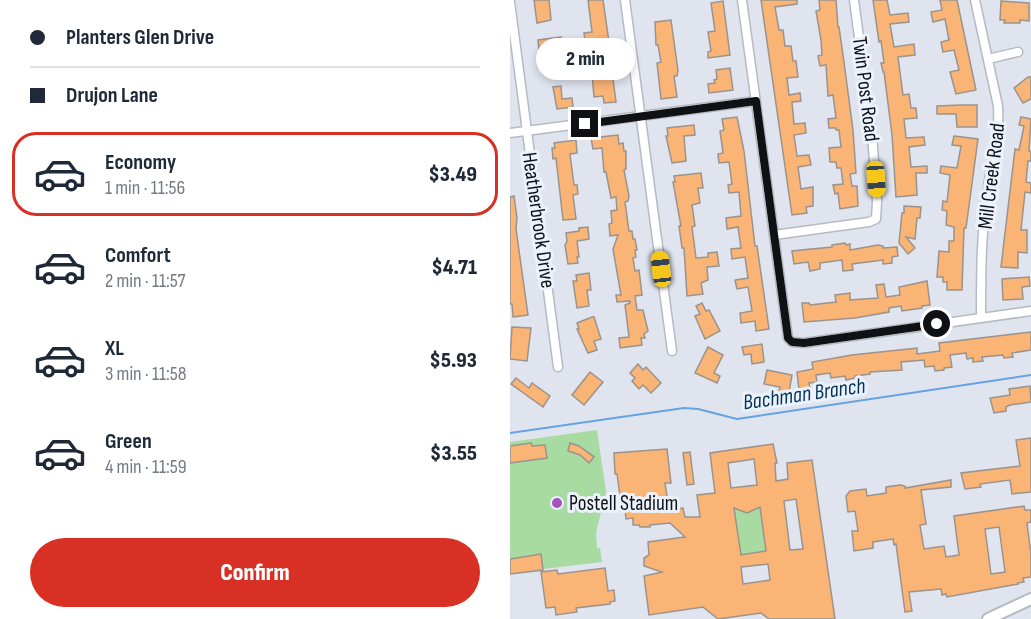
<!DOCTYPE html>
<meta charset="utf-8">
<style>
:root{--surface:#fff;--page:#f2f2f3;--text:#1f2937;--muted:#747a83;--line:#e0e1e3;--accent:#d93025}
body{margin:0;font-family:"Sofia Sans Condensed",sans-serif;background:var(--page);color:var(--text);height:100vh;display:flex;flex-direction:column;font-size:22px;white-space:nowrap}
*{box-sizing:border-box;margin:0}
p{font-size:20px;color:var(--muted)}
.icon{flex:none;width:33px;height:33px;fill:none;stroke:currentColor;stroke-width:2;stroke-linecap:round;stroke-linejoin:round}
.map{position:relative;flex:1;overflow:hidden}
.details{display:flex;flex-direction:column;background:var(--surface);width:510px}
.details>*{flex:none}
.top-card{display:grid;align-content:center;height:132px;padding:0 30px;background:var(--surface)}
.end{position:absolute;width:27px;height:27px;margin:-14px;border:8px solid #0f1114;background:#fff;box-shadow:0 0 0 3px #fff}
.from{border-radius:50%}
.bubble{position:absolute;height:42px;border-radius:21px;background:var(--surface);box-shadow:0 3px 9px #0003;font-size:20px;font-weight:800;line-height:42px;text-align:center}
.car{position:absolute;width:18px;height:36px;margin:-18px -9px;border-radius:8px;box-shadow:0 0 4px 2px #0007;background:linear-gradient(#f5c518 24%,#345 0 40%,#f5c518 0 76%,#345 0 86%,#f5c518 0)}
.top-card b{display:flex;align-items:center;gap:21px;height:57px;font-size:22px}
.top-card b+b{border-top:2px solid var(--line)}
.top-card i{width:15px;height:15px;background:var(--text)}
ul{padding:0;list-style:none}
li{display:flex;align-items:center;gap:18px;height:84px;margin:0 12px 9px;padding:0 18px;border:3px solid transparent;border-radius:24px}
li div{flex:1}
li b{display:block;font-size:22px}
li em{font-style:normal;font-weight:800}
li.selected{border-color:var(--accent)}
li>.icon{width:54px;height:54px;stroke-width:1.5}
.button{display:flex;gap:12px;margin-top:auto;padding:12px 30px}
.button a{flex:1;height:69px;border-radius:36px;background:var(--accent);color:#fff;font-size:24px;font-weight:800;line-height:69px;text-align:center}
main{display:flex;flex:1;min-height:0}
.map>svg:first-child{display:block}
</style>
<main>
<section class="details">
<div class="top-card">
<b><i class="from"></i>Planters Glen Drive</b>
<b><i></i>Drujon Lane</b>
</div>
<ul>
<li class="selected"><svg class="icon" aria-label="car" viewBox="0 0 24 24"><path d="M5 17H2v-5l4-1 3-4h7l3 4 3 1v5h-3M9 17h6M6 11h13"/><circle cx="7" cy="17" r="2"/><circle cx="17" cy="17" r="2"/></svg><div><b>Economy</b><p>1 min · 11:56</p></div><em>$3.49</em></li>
<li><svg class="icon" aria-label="car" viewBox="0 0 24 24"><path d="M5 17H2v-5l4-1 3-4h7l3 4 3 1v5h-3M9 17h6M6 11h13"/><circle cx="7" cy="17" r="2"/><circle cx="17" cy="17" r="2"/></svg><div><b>Comfort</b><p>2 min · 11:57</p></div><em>$4.71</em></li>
<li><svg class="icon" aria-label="car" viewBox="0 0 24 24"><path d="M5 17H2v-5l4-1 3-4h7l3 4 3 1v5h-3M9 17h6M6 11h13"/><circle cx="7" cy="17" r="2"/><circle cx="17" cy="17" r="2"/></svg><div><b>XL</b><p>3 min · 11:58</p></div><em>$5.93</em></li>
<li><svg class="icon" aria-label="car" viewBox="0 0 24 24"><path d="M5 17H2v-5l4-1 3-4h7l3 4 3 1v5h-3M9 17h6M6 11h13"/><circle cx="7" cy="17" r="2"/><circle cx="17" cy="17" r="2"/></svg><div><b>Green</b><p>4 min · 11:59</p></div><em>$3.55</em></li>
</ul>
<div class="button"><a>Confirm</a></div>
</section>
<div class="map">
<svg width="521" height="619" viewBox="0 0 521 619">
<rect width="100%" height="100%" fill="#dfe4ee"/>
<g fill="#a7dba1">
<polygon points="87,430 96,492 86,533 87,548 90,548 92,562 0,573 0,442"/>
<polygon points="250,505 256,553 252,552 231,556 224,508"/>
</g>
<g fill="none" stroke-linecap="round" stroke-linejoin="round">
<polyline stroke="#65a3e2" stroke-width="2" points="0,433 174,408 188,409 227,419 521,375"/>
</g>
<g fill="#f9b476" stroke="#9b938c" stroke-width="1.5" fill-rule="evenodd">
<polygon points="24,0 39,0 41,20 27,23"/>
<polygon points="78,0 93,0 101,56 86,58 84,46 78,47 77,42 75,42 74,33 82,32"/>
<polygon points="251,0 287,0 287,4 265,7 269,30 273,30 275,46 281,46 283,61 286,61 288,77 277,78 279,95 290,93 291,101 282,102 284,124 295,123 296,133 284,135 287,156 299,155 301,165 288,167 291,189 303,187 303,206 296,207 297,213 282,215"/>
<polygon points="309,0 326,0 328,27 329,27 333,55 343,130 346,173 340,174 342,186 347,186 348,206 330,209 328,193 325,194 323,185 333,184 331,168 327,168 326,162 320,162 319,148 331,147 329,130 326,130 326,128 319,128 318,119 326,118 323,95 318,96 316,65 310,66 308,56 312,55 311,40 306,11 310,10"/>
<polygon points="363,0 377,0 380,15 398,13 399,22 380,24 384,47 404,44 405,55 388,57 393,95 399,94 401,108 406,108 407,118 394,119 396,138 414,137 415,145 399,147 401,167 417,166 417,173 406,173 407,195 386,197 382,135 374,72 373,72 371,63 374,63 371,41 369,42"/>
<polygon points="430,0 447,0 466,90 446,94 440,72 449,70 444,50 433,52 431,42 439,40 435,19 423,22 421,12 432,10"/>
<polygon points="213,1 220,55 198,58 198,52 201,51 198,32 205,31 201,3"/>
<polygon points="491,1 519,3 519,21 510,20 510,23 494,23 495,20 490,20"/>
<polygon points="161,20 168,71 167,76 164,76 167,97 151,99 147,63 151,62 148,45 146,45 145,22"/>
<polygon points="51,37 54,64 36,67 33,48 29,49 28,40"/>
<polygon points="220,68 223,90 199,93 198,84 205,83 204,80 207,79 206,70"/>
<polygon points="102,71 106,102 94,103 93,96 84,97 82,73"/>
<polygon points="518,77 521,77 521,99 513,103 504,88"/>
<polygon points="51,86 52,99 62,98 63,107 47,109 43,87"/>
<polygon points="452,105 467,105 467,127 447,127 446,114 427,114 427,106"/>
<polygon points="227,117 234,151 245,246 247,246 259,329 246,331 245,321 231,323 230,313 242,311 238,287 227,289 225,280 238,278 235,257 222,259 221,249 231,248 228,227 217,229 216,218 231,216 229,192 219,193 218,185 222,184 219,162 209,163 208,154 213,153 210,131 214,130 212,119"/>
<polygon points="511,117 521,119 519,151 521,151 521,161 518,161 516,182 521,183 521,193 515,192 511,230 517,230 517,253 508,252 508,268 491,267 505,149 509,150 514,126 509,125"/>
<polygon points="184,125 185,135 174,136 176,161 162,163 156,136 158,136 157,128"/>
<polygon points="108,135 109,144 113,143 114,151 116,151 116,169 114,170 119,196 118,201 115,202 119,231 122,231 123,239 125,239 127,250 125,250 126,257 123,258 125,271 129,270 132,295 125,296 127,310 133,310 138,331 134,334 135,338 131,338 132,345 110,348 109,338 119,337 115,305 120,303 120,301 107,302 106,295 111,295 103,249 108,235 100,236 99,224 102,223 101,211 107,210 106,197 101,198 96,172 94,172 92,148 83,149 81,138"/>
<polygon points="444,136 468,139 456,228 454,228 452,290 437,290 437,282 433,282 433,277 427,277 429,251 439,252 439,241 444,241 444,227 436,225 437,211 432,210 433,201 437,202 440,175 430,173 431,166 447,168 451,146 442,145"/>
<polygon points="66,140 67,153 60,154 64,185 67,185 68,194 63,195 66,219 53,220 46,158 43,159 42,148 45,148 44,143"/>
<polygon points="191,173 193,188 188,188 190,203 182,205 185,226 182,227 186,258 198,257 198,253 207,252 209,266 197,267 198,280 191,283 193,294 177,296 174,248 172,248 169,226 171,226 163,182 165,182 164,176"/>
<polygon points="4,196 7,218 6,229 18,315 3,317 2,304 0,304 0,197"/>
<polygon points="394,206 411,207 410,218 407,218 405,239 396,237 405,248 398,254 389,243 392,213 394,213"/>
<polygon points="78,227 79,239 67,241 69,257 67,257 68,263 58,264 55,245 57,241 56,233 69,231 69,228"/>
<polygon points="335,243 336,245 340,244 340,250 368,245 373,246 373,248 387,247 388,256 382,257 382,263 373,264 373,260 342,264 343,270 333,271 332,260 310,263 310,269 300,271 298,262 284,264 282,251 322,247 322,245"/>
<polygon points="79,273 81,290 77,290 79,306 67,308 63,281 67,281 66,275"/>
<polygon points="519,277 520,286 512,287 513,299 493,300 492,279"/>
<polygon points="417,281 420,305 412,306 412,308 392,311 391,306 379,308 379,312 345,318 294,322 292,303 299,303 300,305 326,302 325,295 340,293 340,300 368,298 366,285 374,284 376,297 390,295 389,287"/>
<polygon points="192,303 196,311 199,310 210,331 195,339 185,316 190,314 186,306"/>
<polygon points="82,317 84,317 91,339 84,341 87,350 78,353 67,329 69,329 67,323"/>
<polygon points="2,327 21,328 17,361 0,359"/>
<polygon points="521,332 521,350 502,353 503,357 494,358 493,355 472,357 473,361 463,362 463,358 457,359 456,353 440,355 442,367 434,368 434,370 425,371 424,366 415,367 414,360 391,362 392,370 360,372 360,374 345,376 345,378 336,380 335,376 321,378 320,373 306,375 307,382 299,383 300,389 289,390 287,372 303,369 302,362 342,355 407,348 407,354 430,351 429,343"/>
<polygon points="252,344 254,362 242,364 241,354 234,355 232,347"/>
<polygon points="198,347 213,355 204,373 210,376 207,383 185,373"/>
<polygon points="128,364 133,370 136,367 151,383 141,393 133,385 129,389 122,381 125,378 120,373"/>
<polygon points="257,370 282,375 278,398 268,396 270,387 254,384"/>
<polygon points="80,372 93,382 74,405 62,395"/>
<polygon points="6,378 19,388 22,383 40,396 33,407 1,384"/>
<polygon points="520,386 521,402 500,405 496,407 496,411 484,413 480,398 500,395 499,389"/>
<polygon points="521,438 521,492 502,494 500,480 470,484 471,487 455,489 451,473 510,466 506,440"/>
<polygon points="21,443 22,446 35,445 37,458 0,463 0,446"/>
<polygon points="60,443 69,446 84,457 79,463 70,455 58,451"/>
<path d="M263,444L267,463H265L266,481L278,479L277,463L302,460L325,619H259L251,613L208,619L193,607L139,615L134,576L152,572L134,566V558L139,555L138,542L175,537L160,523L140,525V527H130L129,525H123V518L116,519L115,509L112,510L107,474H105L104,453L157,449L161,483H155L159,510L173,508L175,517H190L187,495L205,493L200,453ZM244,459L247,485L221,488L218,463ZM286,499L293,549L280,550L274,501ZM250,507L256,551L231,555L224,508L237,513ZM258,564L260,580L233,584L231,567Z"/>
<polygon points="180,452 184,484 177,485 173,453"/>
<path d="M441,480V487L411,490L416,524L410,525L414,549L434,546L436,557L449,555L444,516L514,506L515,510H521V522L517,523L521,554V577L513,578L514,582L508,583V584L437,597L436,594L432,595L431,589L399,592L402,611L395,612L386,544L384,545L383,539L363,542V548L344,551L342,531H348L345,511L338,512L336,496L340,491L356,489L357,496L376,493V487L390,485L395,486V488ZM489,527L495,572L481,574L475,529Z"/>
<polygon points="31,554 33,570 0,574 0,559"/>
<polygon points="95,568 98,591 104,590 105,601 100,602 100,604 66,608 67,612 46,615 45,607 36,608 31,572 47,570 48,574"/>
</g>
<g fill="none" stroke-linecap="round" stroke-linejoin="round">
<defs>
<g id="minor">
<polyline points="115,0 162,351"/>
<polyline points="232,0 278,338 282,342 294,343 521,311"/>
<path d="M465,0L488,106C490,134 481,161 478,188C471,231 471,274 471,317"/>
<polyline points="0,2 48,367"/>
<polyline points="478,59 508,52"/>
<polyline points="0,133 246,101"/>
<polyline points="264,235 359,222 366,219 367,201 362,135 344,0"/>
</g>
<polyline id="major" points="478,619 521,599"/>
</defs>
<use href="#minor" stroke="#b5bac3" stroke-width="11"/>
<use href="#major" stroke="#b5bac3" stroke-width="14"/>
<use href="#minor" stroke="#fff" stroke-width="8"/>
<use href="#major" stroke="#fff" stroke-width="10"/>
</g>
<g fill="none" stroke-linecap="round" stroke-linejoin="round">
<polyline stroke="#0f1114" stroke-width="8" points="75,124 246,101 278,338 282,342 294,343 427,324"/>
</g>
<circle fill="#a551c0" stroke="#ecf2fb" stroke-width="2" cx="47" cy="503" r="6"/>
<g text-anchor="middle" stroke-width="6" stroke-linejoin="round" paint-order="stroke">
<g font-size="21" fill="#0f1114" stroke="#ecf2fb">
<text transform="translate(356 89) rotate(83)" y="7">Twin Post Road</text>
<text transform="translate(481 176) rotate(-83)" y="7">Mill Creek Road</text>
<text transform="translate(29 220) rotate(82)" y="7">Heatherbrook Drive</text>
</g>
<g font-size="21" fill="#0f1114" stroke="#ecf2fb" text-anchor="start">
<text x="59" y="510">Postell Stadium</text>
</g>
<g font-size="22" font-style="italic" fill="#04345c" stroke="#ecf2fb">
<text transform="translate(294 393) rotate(-8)" y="8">Bachman Branch</text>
</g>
</g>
</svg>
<i class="end from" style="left:427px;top:324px"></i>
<i class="end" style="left:75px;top:124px"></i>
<div class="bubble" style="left:26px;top:38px;width:99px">2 min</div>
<i class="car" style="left:366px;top:179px;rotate:176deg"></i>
<i class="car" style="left:151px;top:269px;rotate:353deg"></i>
</div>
</main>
